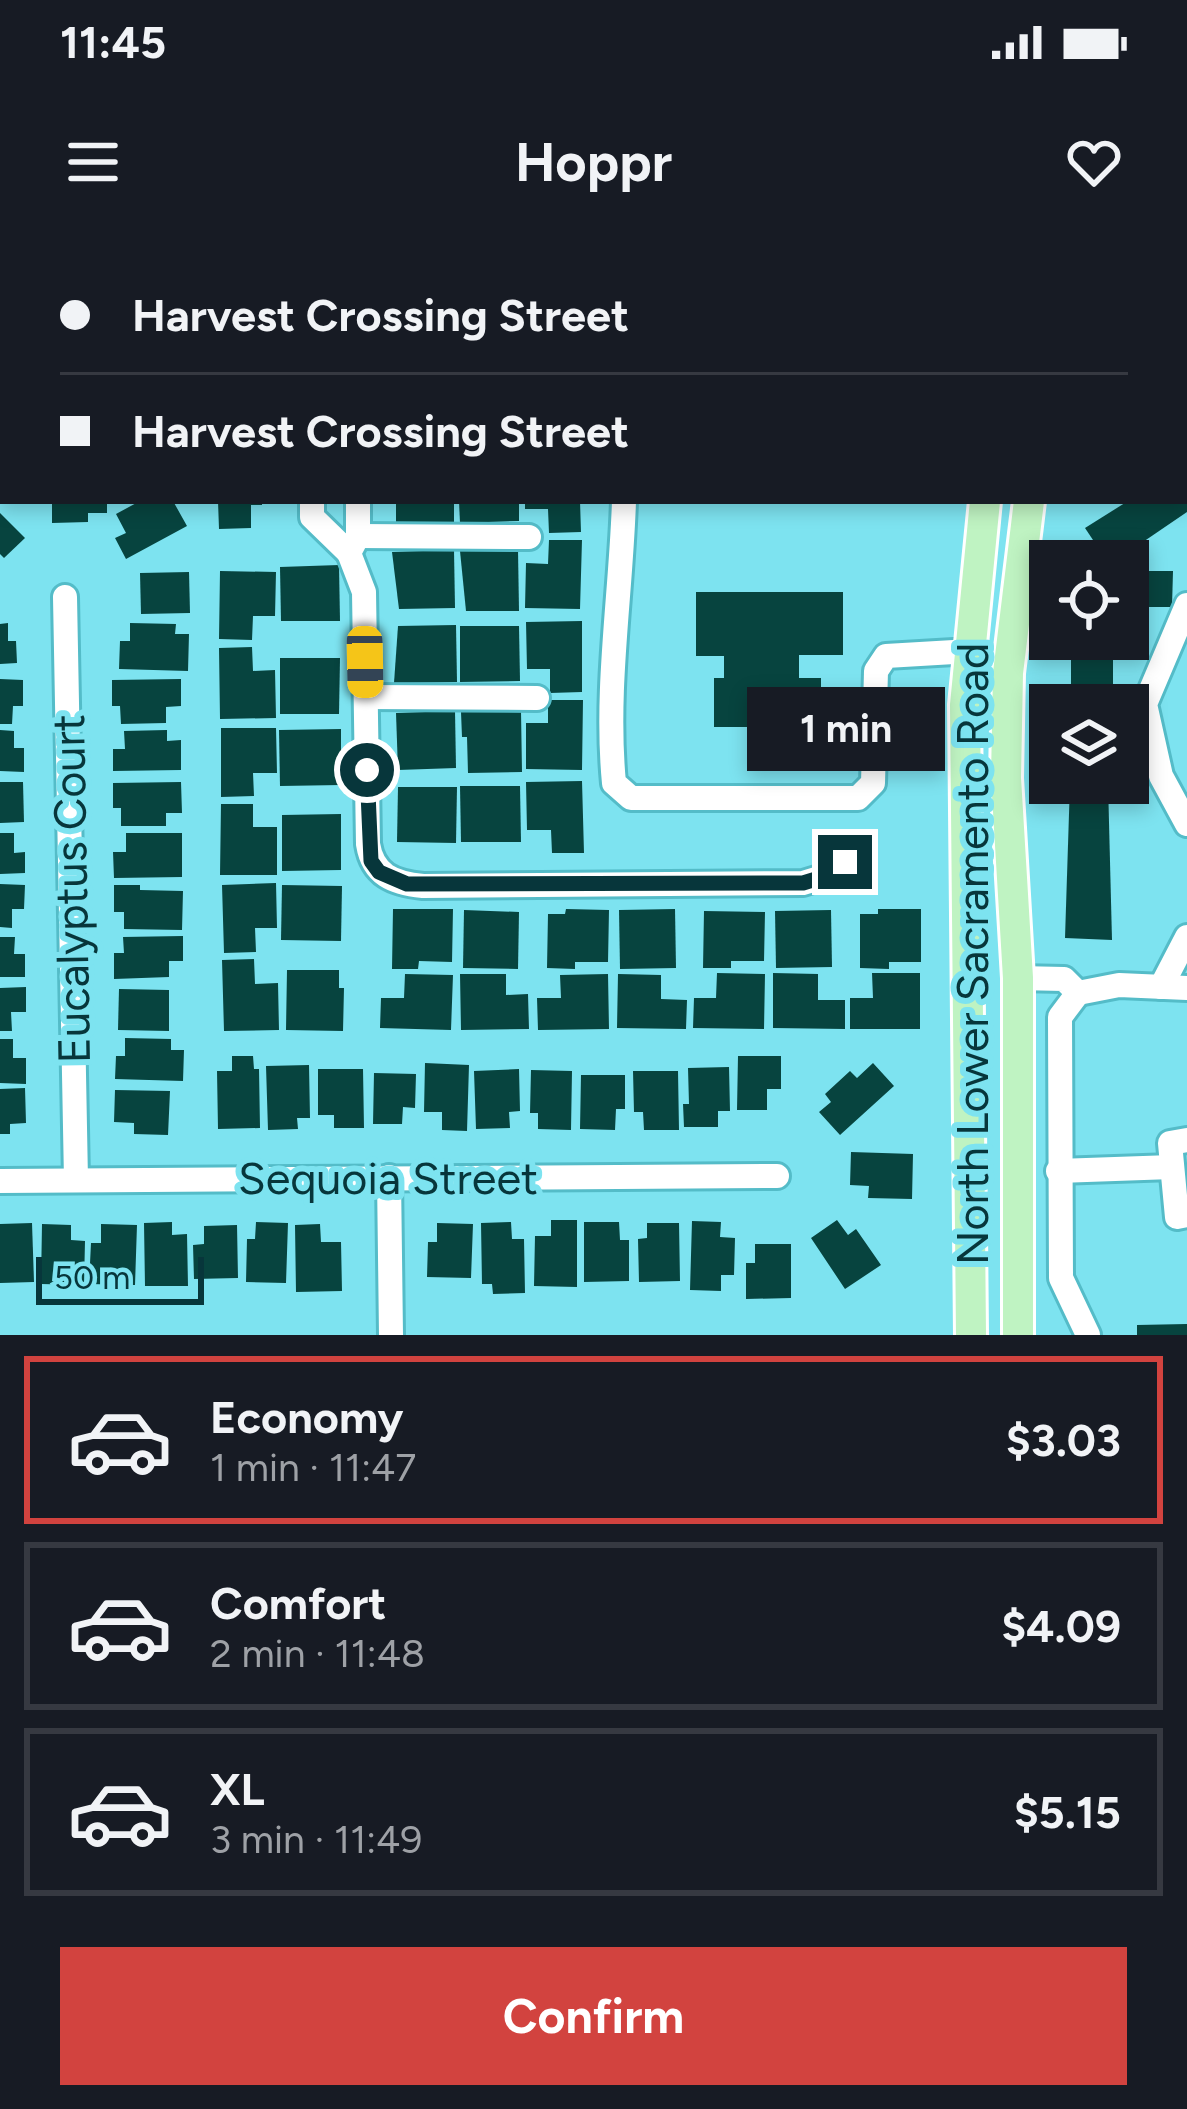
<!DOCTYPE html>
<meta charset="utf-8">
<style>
:root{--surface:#171b24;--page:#20242c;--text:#f1f3f6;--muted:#9ea1a6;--line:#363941;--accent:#d2433f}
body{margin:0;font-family:Figtree,sans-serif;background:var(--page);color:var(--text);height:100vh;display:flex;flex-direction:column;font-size:45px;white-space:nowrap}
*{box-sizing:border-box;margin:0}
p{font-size:39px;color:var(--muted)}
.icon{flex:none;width:66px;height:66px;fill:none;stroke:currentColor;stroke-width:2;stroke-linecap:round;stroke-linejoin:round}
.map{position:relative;height:1095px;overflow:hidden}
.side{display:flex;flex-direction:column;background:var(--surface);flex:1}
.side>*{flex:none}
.hud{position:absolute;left:0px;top:0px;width:1188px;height:264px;box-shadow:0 6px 18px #0003;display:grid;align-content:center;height:264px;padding:0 60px;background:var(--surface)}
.tools{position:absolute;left:1029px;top:300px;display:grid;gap:24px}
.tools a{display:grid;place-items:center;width:120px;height:120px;border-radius:0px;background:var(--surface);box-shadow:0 6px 18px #0003;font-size:60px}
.scale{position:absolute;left:36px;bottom:30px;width:168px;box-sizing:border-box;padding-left:12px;border:6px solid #07363b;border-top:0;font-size:33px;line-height:42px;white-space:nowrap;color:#07363b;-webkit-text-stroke:9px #7de3f0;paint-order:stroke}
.end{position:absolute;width:54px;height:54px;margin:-27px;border:15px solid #07363b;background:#fff;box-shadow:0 0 0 6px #fff}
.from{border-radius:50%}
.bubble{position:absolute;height:84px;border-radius:0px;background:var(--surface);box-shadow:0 6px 18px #0003;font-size:39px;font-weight:700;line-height:84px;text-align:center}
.car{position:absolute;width:36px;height:72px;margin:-36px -18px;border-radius:15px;box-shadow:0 0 9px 3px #0007;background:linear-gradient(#f5c518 24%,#345 0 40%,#f5c518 0 76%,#345 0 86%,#f5c518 0)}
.hud b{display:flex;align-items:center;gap:42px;height:114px;font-size:45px}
.hud b+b{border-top:3px solid var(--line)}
.hud i{width:30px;height:30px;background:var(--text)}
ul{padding:21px 0 0;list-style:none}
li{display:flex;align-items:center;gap:36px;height:168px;margin:0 24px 18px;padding:0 36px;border:6px solid var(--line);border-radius:0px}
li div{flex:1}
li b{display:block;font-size:45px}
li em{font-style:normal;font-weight:700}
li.on{border-color:var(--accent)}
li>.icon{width:108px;height:108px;stroke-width:1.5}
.button{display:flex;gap:24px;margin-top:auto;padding:24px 60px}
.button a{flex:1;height:138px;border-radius:0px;background:var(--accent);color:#fff;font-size:48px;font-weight:700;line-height:138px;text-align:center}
.status{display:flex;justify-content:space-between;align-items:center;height:84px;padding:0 60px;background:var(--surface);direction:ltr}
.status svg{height:33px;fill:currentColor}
header{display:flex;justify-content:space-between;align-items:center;height:156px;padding:0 60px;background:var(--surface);font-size:54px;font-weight:700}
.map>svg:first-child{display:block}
</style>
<div class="status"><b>11:45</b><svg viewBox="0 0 49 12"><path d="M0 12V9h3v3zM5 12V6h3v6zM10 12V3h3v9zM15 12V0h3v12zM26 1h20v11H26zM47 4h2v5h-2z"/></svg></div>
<header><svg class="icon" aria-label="menu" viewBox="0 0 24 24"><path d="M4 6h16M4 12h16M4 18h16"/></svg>Hoppr<svg class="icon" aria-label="heart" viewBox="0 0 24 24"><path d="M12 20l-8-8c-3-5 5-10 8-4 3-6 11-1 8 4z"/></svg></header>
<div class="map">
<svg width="1187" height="1095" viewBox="0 0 1187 1095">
<rect width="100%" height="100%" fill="#7de3f0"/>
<rect fill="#c295c2" x="35" y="0" width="561" height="3"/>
<g fill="#07443f">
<polygon points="52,261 107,261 107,273 88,273 88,282 52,283"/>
<polygon points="140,261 173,261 187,286 126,319 115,298 126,293 116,274"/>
<polygon points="218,261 262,261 262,265 251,265 251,288 219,289"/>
<polygon points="396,261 454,261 454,282 396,283"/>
<polygon points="459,261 519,261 519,281 460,283"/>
<polygon points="525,261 580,261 581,292 549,293 548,269 525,269"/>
<polygon points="1128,261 1187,261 1187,272 1115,321 1107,321 1085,288"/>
<polygon points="0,273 25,298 4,318 0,314"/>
<polygon points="549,300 582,300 580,369 525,368 526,323 548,324"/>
<polygon points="454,310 455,368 399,369 392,312"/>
<polygon points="518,310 519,371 466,371 460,311"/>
<polygon points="339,325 340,381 281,381 280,327"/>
<polygon points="220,331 276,332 275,376 253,376 252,400 219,399"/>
<polygon points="1128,331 1173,331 1172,367 1128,367"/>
<polygon points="189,332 190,373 141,374 140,333"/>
<polygon points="696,352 843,352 843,415 799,415 799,438 821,438 821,487 779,487 779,496 758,496 758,487 714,487 714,438 724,438 724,416 696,416"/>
<polygon points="582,381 582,452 550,453 550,429 527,429 526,382"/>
<polygon points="8,383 8,401 16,401 17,423 0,424 0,384"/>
<polygon points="130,383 176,384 175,394 189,394 188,431 119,429 120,401 130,401"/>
<polygon points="456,385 457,442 394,443 398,386"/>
<polygon points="460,386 519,386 520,441 460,442"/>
<rect x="1071" y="399" width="42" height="66"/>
<polygon points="252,407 253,431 275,430 276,478 220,479 219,408"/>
<polygon points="280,418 340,418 339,474 280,474"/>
<polygon points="0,439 23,440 23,466 13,466 12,484 0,484"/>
<polygon points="181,439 181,466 166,467 166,483 121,484 120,466 112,466 112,440"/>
<polygon points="548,460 583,460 582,530 526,529 526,483 548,483"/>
<polygon points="455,471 456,528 398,530 396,473"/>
<polygon points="521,471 522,532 468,533 467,497 462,497 461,472"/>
<polygon points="221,488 276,488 277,533 253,533 254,556 221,557"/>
<polygon points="341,489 341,545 280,546 279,490"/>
<polygon points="0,490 14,491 14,508 24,508 24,532 0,531"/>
<polygon points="167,490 167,501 181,500 181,530 113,531 113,509 125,509 124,491"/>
<polygon points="582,541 584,613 552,613 551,590 527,590 526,542"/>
<polygon points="0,542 23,542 24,582 0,583"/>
<polygon points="181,542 182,573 166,573 166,586 121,586 121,568 113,568 113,543"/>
<polygon points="1070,543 1108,543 1112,700 1065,698"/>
<polygon points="460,546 520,546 521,602 461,602"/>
<polygon points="398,547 457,547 456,603 397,602"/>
<polygon points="221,564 253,564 253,587 277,587 277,635 220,635"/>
<polygon points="341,574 341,630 282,631 282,575"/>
<polygon points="0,593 14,593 14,613 25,612 25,633 0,634"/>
<polygon points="126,593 182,593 182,637 114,638 113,612 126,612"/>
<polygon points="276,643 277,688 255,688 256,712 224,713 222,645"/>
<polygon points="0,644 25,645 24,669 12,669 12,688 0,687"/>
<polygon points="114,645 140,645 140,650 183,651 182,690 124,689 124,672 114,672"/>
<polygon points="282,645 342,646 341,701 281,700"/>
<polygon points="393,669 453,669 452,722 419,721 418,729 392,729"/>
<polygon points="566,669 609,670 608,722 575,722 575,729 547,728 548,674 565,674"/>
<polygon points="675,669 676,728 620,729 619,670"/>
<polygon points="878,669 921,669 921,722 889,722 889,729 860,728 860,674 878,674"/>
<polygon points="464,670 519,672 518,729 463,728"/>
<polygon points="831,670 832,727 776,728 775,671"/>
<polygon points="704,671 765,672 764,721 731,721 731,728 703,728"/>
<polygon points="183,696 183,721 169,721 169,737 114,739 114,713 124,713 123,697"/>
<polygon points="0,697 15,697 14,714 25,714 25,737 0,737"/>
<polygon points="254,719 255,744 278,743 279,790 224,791 222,720"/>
<polygon points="287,730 339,730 339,748 344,748 343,791 286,790"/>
<polygon points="717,733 765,734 764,789 693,788 694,758 716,758"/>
<polygon points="773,733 818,734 818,760 845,760 845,789 773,788"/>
<polygon points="872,733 920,733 920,789 850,789 850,758 873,758"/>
<polygon points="405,734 453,735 451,790 380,788 381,758 404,758"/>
<polygon points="460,734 506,734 506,755 528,754 529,789 461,790"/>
<polygon points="608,734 609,789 538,790 537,758 561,758 560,735"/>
<polygon points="618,734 661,735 661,759 687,760 686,789 617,788"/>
<polygon points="26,747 26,772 11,772 12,791 0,791 0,748"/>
<polygon points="119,749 169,750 169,791 118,790"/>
<polygon points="125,798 171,799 171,810 184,810 183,841 115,839 116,816 125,816"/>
<polygon points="0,799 13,799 13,818 26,818 26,844 0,843"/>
<polygon points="232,816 253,816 254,829 259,829 260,888 218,889 217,831 232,831"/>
<polygon points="738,816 781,816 781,849 767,849 767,870 737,870"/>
<polygon points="425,823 469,825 467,891 442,890 442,872 424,872"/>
<polygon points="873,823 894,846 840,895 819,872 831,862 825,854 850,831 857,838"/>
<polygon points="309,825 310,878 297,878 298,889 268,890 266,826"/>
<polygon points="729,827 730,871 718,871 718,887 684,887 683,864 689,864 688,828"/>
<polygon points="318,829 363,829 364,888 334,888 334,875 318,875"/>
<polygon points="519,829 520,871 509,872 510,888 476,889 474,831"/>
<polygon points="531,830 572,831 571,890 538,889 538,873 530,873"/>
<polygon points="633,831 678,831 679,890 644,890 643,872 634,872"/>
<polygon points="374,833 416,834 415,868 403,867 402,884 373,884"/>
<polygon points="581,835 625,835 625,869 616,869 615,890 580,889"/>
<polygon points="25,848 26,883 10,884 10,894 0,894 0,849"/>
<polygon points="115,850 170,851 168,895 134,894 134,883 114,882"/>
<polygon points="851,912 913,914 912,959 868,958 869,946 850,945"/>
<polygon points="551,980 577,980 577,1047 534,1046 535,996 551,996"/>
<polygon points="837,980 848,995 856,989 881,1025 845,1049 811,998"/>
<polygon points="692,981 721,982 720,997 735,998 734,1035 721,1035 721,1051 690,1050"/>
<polygon points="172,982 172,995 187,994 188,1046 145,1046 144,983"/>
<polygon points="256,982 288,983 286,1043 246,1042 247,999 255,999"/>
<polygon points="511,982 512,999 524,999 525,1053 493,1054 492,1044 482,1044 481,983"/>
<polygon points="584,982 619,982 620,1000 629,1000 629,1041 584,1042"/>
<polygon points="32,983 34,1042 0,1043 0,984"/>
<polygon points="437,983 473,984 471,1038 427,1037 428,1002 437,1002"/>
<polygon points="647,983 679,983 680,1041 639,1042 638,999 647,998"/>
<polygon points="42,984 71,985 71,1000 85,1001 84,1045 41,1044"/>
<polygon points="101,984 137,985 135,1045 89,1044 91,1003 101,1003"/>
<polygon points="320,984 321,1002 341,1002 342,1051 296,1052 295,985"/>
<polygon points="237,985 238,1038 194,1039 193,1005 204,1004 204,986"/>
<polygon points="755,1004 791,1004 791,1058 746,1059 746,1023 755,1023"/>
<polygon points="1187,1084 1187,1095 1137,1095 1137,1085"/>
</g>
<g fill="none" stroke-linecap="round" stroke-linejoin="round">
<defs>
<g id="minor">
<polyline points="8,0 8,3"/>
<polyline points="1134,0 1134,3"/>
<polyline points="1048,3 1048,0"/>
<polyline points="1185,80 1187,80"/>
<polyline points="312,261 312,277 349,313 358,296 358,261"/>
<path d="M624,261C621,355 605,450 614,543L631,558H858L873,543L876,431L886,416L971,411"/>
<polyline points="358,296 529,297"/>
<path d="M349,313L364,352L368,604C373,635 393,643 423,646L803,643L826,636L845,622"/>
<polyline points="65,357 76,940"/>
<polyline points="1187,365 1145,464 1161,536 1187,584"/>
<polyline points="366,457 537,458"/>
<polyline points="1018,738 1064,739 1078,753"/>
<polyline points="1161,747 1187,697"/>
<polyline points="1078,753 1060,777 1061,1038 1088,1095"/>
<polyline points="1078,753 1119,745 1187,748"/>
<polyline points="1187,900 1170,903 1177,977 1187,975"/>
<polyline points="1058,931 1172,927"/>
<polyline points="389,937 391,1095"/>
<polyline points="0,941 777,936"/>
</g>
<g id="major">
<polyline points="0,157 3,157"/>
<polyline points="1185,160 1187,160"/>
<polyline points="971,1095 965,465 985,261"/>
<polyline points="1018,1095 1018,738 1006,538 1008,433 1029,261"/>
</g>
</defs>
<use href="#minor" stroke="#54bcc8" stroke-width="30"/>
<use href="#major" stroke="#fff" stroke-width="36"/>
<use href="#minor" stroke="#fff" stroke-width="24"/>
<use href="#major" stroke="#bff3c2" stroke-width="30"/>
</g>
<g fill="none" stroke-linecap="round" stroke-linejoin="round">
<polyline stroke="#07363b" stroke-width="15" points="367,530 371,621 379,632 407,644 803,643 826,636 845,622"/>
</g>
<g text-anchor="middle" stroke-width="12" stroke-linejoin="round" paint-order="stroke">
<g font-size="45" fill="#07363b" stroke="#7de3f0">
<text transform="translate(71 649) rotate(-91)" y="16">Eucalyptus Court</text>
<text transform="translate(972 714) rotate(-90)" y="16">North Lower Sacramento Road</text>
<text x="388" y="954">Sequoia Street</text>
</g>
</g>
</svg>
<div class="tools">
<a><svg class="icon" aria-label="locate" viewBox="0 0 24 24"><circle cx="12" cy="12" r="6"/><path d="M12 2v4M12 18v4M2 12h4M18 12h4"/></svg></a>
<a><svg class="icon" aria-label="layers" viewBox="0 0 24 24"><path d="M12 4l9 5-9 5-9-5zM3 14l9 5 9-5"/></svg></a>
</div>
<div class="scale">50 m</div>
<i class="end from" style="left:367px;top:530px"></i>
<i class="end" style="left:845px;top:622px"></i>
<div class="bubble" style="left:747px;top:447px;width:198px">1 min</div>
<i class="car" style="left:365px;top:422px;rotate:179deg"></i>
<div class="hud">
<b><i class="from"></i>Harvest Crossing Street</b>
<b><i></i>Harvest Crossing Street</b>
</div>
</div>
<section class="side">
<ul>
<li class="on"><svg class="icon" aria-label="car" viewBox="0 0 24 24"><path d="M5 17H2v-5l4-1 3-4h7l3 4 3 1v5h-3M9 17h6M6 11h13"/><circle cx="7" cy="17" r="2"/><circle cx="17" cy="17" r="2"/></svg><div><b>Economy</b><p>1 min · 11:47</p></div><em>$3.03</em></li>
<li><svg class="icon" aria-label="car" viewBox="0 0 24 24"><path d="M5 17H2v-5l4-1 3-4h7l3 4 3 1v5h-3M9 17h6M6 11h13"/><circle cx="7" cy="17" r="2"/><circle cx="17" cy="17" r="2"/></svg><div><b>Comfort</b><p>2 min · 11:48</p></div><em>$4.09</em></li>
<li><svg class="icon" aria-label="car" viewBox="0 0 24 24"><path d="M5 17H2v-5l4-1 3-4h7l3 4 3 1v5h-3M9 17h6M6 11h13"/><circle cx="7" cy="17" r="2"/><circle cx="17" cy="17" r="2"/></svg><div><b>XL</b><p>3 min · 11:49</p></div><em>$5.15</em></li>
</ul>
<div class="button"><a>Confirm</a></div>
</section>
